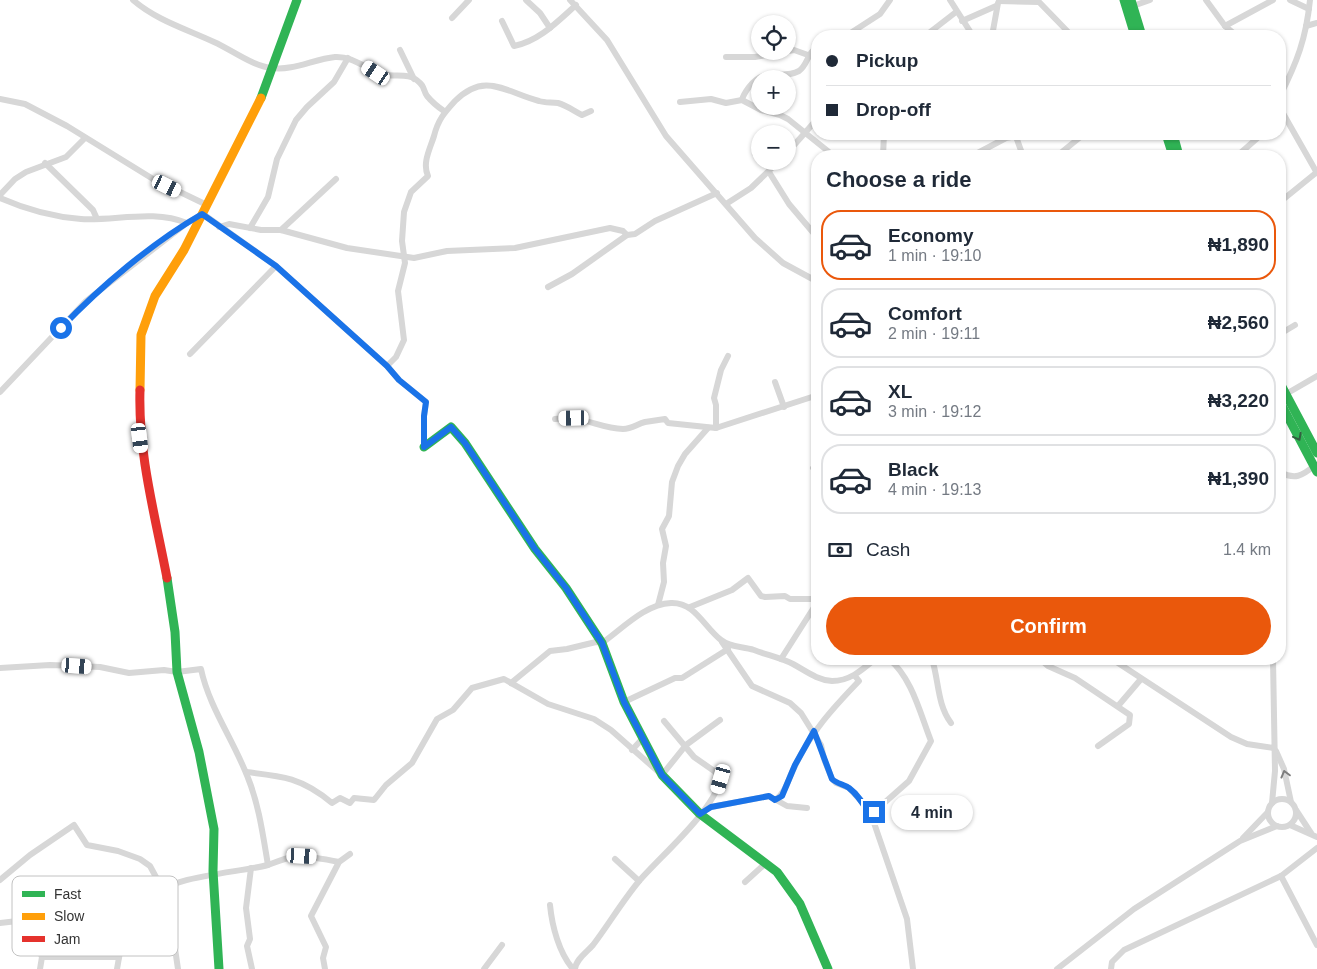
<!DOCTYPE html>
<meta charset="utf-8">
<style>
:root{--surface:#fff;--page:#f6f6f7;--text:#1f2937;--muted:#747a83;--line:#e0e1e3;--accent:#ea580c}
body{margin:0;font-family:Helvetica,sans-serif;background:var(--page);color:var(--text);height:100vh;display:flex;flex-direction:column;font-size:19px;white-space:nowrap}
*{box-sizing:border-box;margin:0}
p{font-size:16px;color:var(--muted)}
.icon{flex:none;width:28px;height:28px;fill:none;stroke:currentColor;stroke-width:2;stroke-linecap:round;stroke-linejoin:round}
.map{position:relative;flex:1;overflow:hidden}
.drawer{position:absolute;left:811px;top:150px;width:475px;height:515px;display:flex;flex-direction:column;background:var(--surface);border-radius:20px;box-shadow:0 1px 4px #0004}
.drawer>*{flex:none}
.top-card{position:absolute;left:811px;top:30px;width:475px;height:110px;border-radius:20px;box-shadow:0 1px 4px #0004;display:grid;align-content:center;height:110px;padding:0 15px;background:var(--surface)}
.controls{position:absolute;left:751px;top:15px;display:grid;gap:10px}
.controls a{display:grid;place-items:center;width:45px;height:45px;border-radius:50%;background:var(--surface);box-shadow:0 1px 4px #0004;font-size:25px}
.end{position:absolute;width:22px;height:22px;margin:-11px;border:6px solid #1a73e8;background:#fff;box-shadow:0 0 0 2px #fff}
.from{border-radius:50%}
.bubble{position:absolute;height:35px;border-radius:18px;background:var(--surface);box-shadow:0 1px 4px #0004;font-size:16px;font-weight:700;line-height:35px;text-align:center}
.car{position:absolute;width:15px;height:30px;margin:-15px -8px;border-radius:6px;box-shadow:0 0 4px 1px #0007;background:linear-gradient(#fff 24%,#345 0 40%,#fff 0 76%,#345 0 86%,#fff 0)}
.top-card b{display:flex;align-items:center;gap:18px;height:48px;font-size:19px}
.top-card b+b{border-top:1px solid var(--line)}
.top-card i{width:12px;height:12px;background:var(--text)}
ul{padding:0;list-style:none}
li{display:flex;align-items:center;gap:15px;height:70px;margin:0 10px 8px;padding:0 5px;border:2px solid var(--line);border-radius:20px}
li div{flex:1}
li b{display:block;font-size:19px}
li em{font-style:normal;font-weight:700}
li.on{border-color:var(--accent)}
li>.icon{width:45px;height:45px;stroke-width:1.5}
h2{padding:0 15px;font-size:22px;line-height:60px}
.pay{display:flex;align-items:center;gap:12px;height:55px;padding:0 15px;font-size:19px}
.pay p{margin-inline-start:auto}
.action{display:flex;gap:10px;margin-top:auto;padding:10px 15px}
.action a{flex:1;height:58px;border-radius:30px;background:var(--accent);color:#fff;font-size:20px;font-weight:700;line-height:58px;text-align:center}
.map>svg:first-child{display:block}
</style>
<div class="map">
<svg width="1317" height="969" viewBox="0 0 1317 969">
<rect width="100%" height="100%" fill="#fff"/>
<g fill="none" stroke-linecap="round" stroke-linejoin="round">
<g stroke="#d7d7d7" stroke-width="6">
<path d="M133,0C156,20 186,29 214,42C232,50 252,66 272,68C293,71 314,59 335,57C355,56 367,71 385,75C396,77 410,72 420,83C424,86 424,92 427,96C432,102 438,107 444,111"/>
<polyline points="526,0 540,13 550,28"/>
<polyline points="570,0 607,40 666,136 755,238 783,263 818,282"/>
<polyline points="950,0 973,36"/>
<polyline points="1206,0 1225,26 1237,36"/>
<polyline points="1290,0 1309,9"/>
<polyline points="999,1 1039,2 1072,36"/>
<polyline points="1133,6 1150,0"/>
<polyline points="452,18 469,0"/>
<path d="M502,21L514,46C539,41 557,22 576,5"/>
<polyline points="962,21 996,6"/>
<polyline points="1225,26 1273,0"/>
<polyline points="1306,26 1317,23"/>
<polyline points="846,36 880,14 890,0"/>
<polyline points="925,36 956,12"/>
<polyline points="992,36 998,3"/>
<polyline points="400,50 414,79"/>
<polyline points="726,57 755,57 794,50 808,55"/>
<path d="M1280,96C1297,62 1306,39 1310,0"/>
<polyline points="0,99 25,104 67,126 153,179 207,205"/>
<path d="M742,100C743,95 746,91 749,87C766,65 780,81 799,71C808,65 807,52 818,47"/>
<polyline points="680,102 711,99 726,103 742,100 761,110 780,115 788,119 829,152"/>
<polyline points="1280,108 1317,173"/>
<polyline points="1015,134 1023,156"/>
<polyline points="788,152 818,118"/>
<polyline points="755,154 760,157"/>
<polyline points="883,156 884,134"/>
<polyline points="972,156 1006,138 1016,136"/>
<polyline points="1057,156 1084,134"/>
<polyline points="1237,156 1262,134"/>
<polyline points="767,161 774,166"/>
<polyline points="45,163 93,210 97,219"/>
<polyline points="769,172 789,204 816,236"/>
<polyline points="0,195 15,179 26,172 66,157 85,138"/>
<path d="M0,198C25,209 54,217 81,219C116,221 153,209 187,223"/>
<polyline points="1280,202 1317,172"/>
<polyline points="726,204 751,188 779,161"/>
<polyline points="219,227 229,224 261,230 281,230 347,248 414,258 447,251 515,248 610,228 623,231 627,235"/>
<polyline points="250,228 268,197 277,159 296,120 307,107 334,82 348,58"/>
<polyline points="281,230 336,179"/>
<polyline points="548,287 572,274 627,235 635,234 655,221 717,193"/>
<polyline points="1280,334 1295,325"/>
<polyline points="190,354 276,266"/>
<path d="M387,366L396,357L404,340L398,291L405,263L402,241L404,212L411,192L428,176C422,163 430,149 434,136C438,120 444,113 455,101C485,71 505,92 539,101C545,103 551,102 558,103C566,105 574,111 582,115L591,111"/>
<polyline points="775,382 784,407"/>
<polyline points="0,392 86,301 187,223 203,214 276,266 387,366 399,380 426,402 424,416 424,447"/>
<polyline points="1286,394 1317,376"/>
<path d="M555,419C583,415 598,428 623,429C632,429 637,424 645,422C652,421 658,420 665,419L668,423L716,428L818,395"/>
<polyline points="716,428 716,405 714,398 721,370 728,356"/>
<polyline points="813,468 818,464"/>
<path d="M1280,472C1295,480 1302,476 1314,466"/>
<polyline points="658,605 664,582 663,563 666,546 662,529 669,516 672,482 678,466 685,454 708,428"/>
<polyline points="690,607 732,590 748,578 761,596 765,597 785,596 790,599 818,599"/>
<polyline points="722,642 752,686 790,703 801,713 821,745 824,759 832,779 836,783 849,788 862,802 873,820 907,919 913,969"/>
<polyline points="781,659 818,601"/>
<path d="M932,659C939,681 937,704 951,723"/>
<polyline points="1040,659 1048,666 1075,678 1130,715 1129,724 1098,746"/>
<polyline points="1112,659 1231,737 1247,744 1274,748"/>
<path d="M0,668L50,665L77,666L100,667L129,673L164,670L177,672L201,669C209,707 234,741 248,778C259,805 263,836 268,865"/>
<path d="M511,683L550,651L567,649L596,642L602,643C622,629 645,604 671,603C695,602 704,627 721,640C731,648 742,646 754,650C767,655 781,658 793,664C806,671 817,680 832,681C850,681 862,670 875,659"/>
<polyline points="624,702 675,678 682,678 728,649"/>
<polyline points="1118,706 1141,679"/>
<polyline points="632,750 643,738"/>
<polyline points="1276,751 1284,769 1291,802"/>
<path d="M246,772C283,776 302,778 332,803L340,798L350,803L354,798L374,800L386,785L412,763L437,719L453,710L472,688L504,679L548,704L594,719L611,730L662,775L686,745L720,720"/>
<circle cx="1282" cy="813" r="14"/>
<path d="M775,800C786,793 788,779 794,768C810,733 833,708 859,681L855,676"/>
<polyline points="1272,803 1275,771 1273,659"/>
<polyline points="705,810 711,807 769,796 787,806 807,808"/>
<polyline points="1296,810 1311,833"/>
<path d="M873,820L874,812L909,781L931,741C920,713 912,678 889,659"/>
<polyline points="1290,825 1317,837"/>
<polyline points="1243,838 1268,812"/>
<polyline points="615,859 639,881"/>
<polyline points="251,868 246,908 250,939 247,946 252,969"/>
<polyline points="1281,876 1317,945"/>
<polyline points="0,880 30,855 74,825 87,845 118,851 140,859 150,866 163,890"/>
<polyline points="745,882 766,863"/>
<path d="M550,905C552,926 559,953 573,969"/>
<polyline points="26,920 79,909 120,895 141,895 146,898"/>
<polyline points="0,923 26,920 42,957 40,969"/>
<polyline points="123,940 173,935 178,969"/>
<polyline points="42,957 119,957"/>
<path d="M117,969C122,941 124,921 144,900C167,876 237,873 268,865C276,862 285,858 293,857C309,856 324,859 339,862"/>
<polyline points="325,969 323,958 326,947 311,916 339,862 350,854"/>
<polyline points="484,969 502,945"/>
<path d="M575,969C576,959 587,952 593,945C609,924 623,900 640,880C664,853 712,812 721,779L717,773L694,757L664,721"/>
<polyline points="1057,969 1134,909 1240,841 1277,826"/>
<polyline points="1111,969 1112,962 1124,950 1281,876 1317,848"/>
</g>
<g stroke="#30b455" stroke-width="9">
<polyline points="1124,0 1135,36"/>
<polyline points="1131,0 1142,36"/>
<polyline points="261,98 297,0"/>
<polyline points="1166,134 1173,156"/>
<polyline points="1173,134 1179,156"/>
<polyline points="1280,383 1317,453"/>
<polyline points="1280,402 1317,472"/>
<polyline points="424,447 451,427 465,443 535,549 566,588 602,643 624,702 662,775 700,814 777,872 800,904 828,969"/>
<polyline points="167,578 175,632 177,672 199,752 214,829 213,871 219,969"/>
</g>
<polyline stroke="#ff9f0a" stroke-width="9" points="140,390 141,335 155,296 184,250 261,98"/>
<path stroke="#e5322d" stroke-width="9" d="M140,390C138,454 155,515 167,578"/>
</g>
<defs><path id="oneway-chevron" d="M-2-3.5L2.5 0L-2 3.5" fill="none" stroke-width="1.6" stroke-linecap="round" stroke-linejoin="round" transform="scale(1.25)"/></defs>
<use stroke="#32603f" href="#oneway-chevron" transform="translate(1298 437) rotate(62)"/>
<use stroke="#7d7d7d" href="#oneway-chevron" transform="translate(1285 774) rotate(-105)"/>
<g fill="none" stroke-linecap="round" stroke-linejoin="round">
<path stroke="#1a73e8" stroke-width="6" d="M61,328C101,286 152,243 202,214L276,266L387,366L399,380L426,402L424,416V447L451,427L465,443L535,549L566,588L602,643L624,702L662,775L700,814L711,807L769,796L775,800L782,796L795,765L814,731L832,779C837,784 844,784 849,788C860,796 866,809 873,820L874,812"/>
</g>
<rect x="12" y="876" width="166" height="80" rx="8" fill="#fff" stroke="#c2c2c2" stroke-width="1"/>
<rect x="22" y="891" width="23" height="6" fill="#30b455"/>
<rect x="22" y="913" width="23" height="7" fill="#ff9f0a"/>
<rect x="22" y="936" width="23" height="6" fill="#e5322d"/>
<g font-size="14" fill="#333">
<text x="54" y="899">Fast</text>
<text x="54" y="921">Slow</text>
<text x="54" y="944">Jam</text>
</g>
</svg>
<div class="controls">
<a><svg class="icon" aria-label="locate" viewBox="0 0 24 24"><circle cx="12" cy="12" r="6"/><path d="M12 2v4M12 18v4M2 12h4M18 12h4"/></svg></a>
<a>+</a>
<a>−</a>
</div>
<i class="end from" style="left:61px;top:328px"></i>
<i class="end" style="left:874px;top:812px"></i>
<div class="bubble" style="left:891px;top:795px;width:82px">4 min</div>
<i class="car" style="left:376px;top:73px;rotate:304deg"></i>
<i class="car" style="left:167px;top:186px;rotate:116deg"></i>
<i class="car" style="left:574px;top:418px;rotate:269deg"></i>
<i class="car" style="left:140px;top:438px;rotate:173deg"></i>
<i class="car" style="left:77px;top:666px;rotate:94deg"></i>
<i class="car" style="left:721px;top:779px;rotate:196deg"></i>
<i class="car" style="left:302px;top:856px;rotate:93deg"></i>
<div class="top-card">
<b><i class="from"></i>Pickup</b>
<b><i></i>Drop-off</b>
</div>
<section class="drawer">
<h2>Choose a ride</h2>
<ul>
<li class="on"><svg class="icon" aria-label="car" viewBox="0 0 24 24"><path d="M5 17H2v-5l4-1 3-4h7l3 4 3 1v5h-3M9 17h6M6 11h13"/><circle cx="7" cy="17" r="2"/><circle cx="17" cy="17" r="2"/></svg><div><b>Economy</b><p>1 min · 19:10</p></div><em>₦1,890</em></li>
<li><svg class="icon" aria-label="car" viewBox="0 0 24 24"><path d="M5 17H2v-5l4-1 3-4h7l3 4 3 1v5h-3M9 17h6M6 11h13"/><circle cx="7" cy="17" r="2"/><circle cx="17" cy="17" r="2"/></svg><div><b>Comfort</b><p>2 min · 19:11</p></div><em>₦2,560</em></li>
<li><svg class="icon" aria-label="car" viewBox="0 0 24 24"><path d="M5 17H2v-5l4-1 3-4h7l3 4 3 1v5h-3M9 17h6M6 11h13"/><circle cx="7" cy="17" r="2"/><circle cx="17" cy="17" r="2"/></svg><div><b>XL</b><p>3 min · 19:12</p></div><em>₦3,220</em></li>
<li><svg class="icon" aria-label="car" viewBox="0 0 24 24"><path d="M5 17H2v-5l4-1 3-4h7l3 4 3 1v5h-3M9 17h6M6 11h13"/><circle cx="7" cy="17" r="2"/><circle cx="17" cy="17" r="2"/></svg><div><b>Black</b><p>4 min · 19:13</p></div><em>₦1,390</em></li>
</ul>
<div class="pay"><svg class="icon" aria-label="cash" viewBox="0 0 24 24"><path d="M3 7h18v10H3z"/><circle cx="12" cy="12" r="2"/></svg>Cash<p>1.4 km</p></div>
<div class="action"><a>Confirm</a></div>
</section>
</div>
